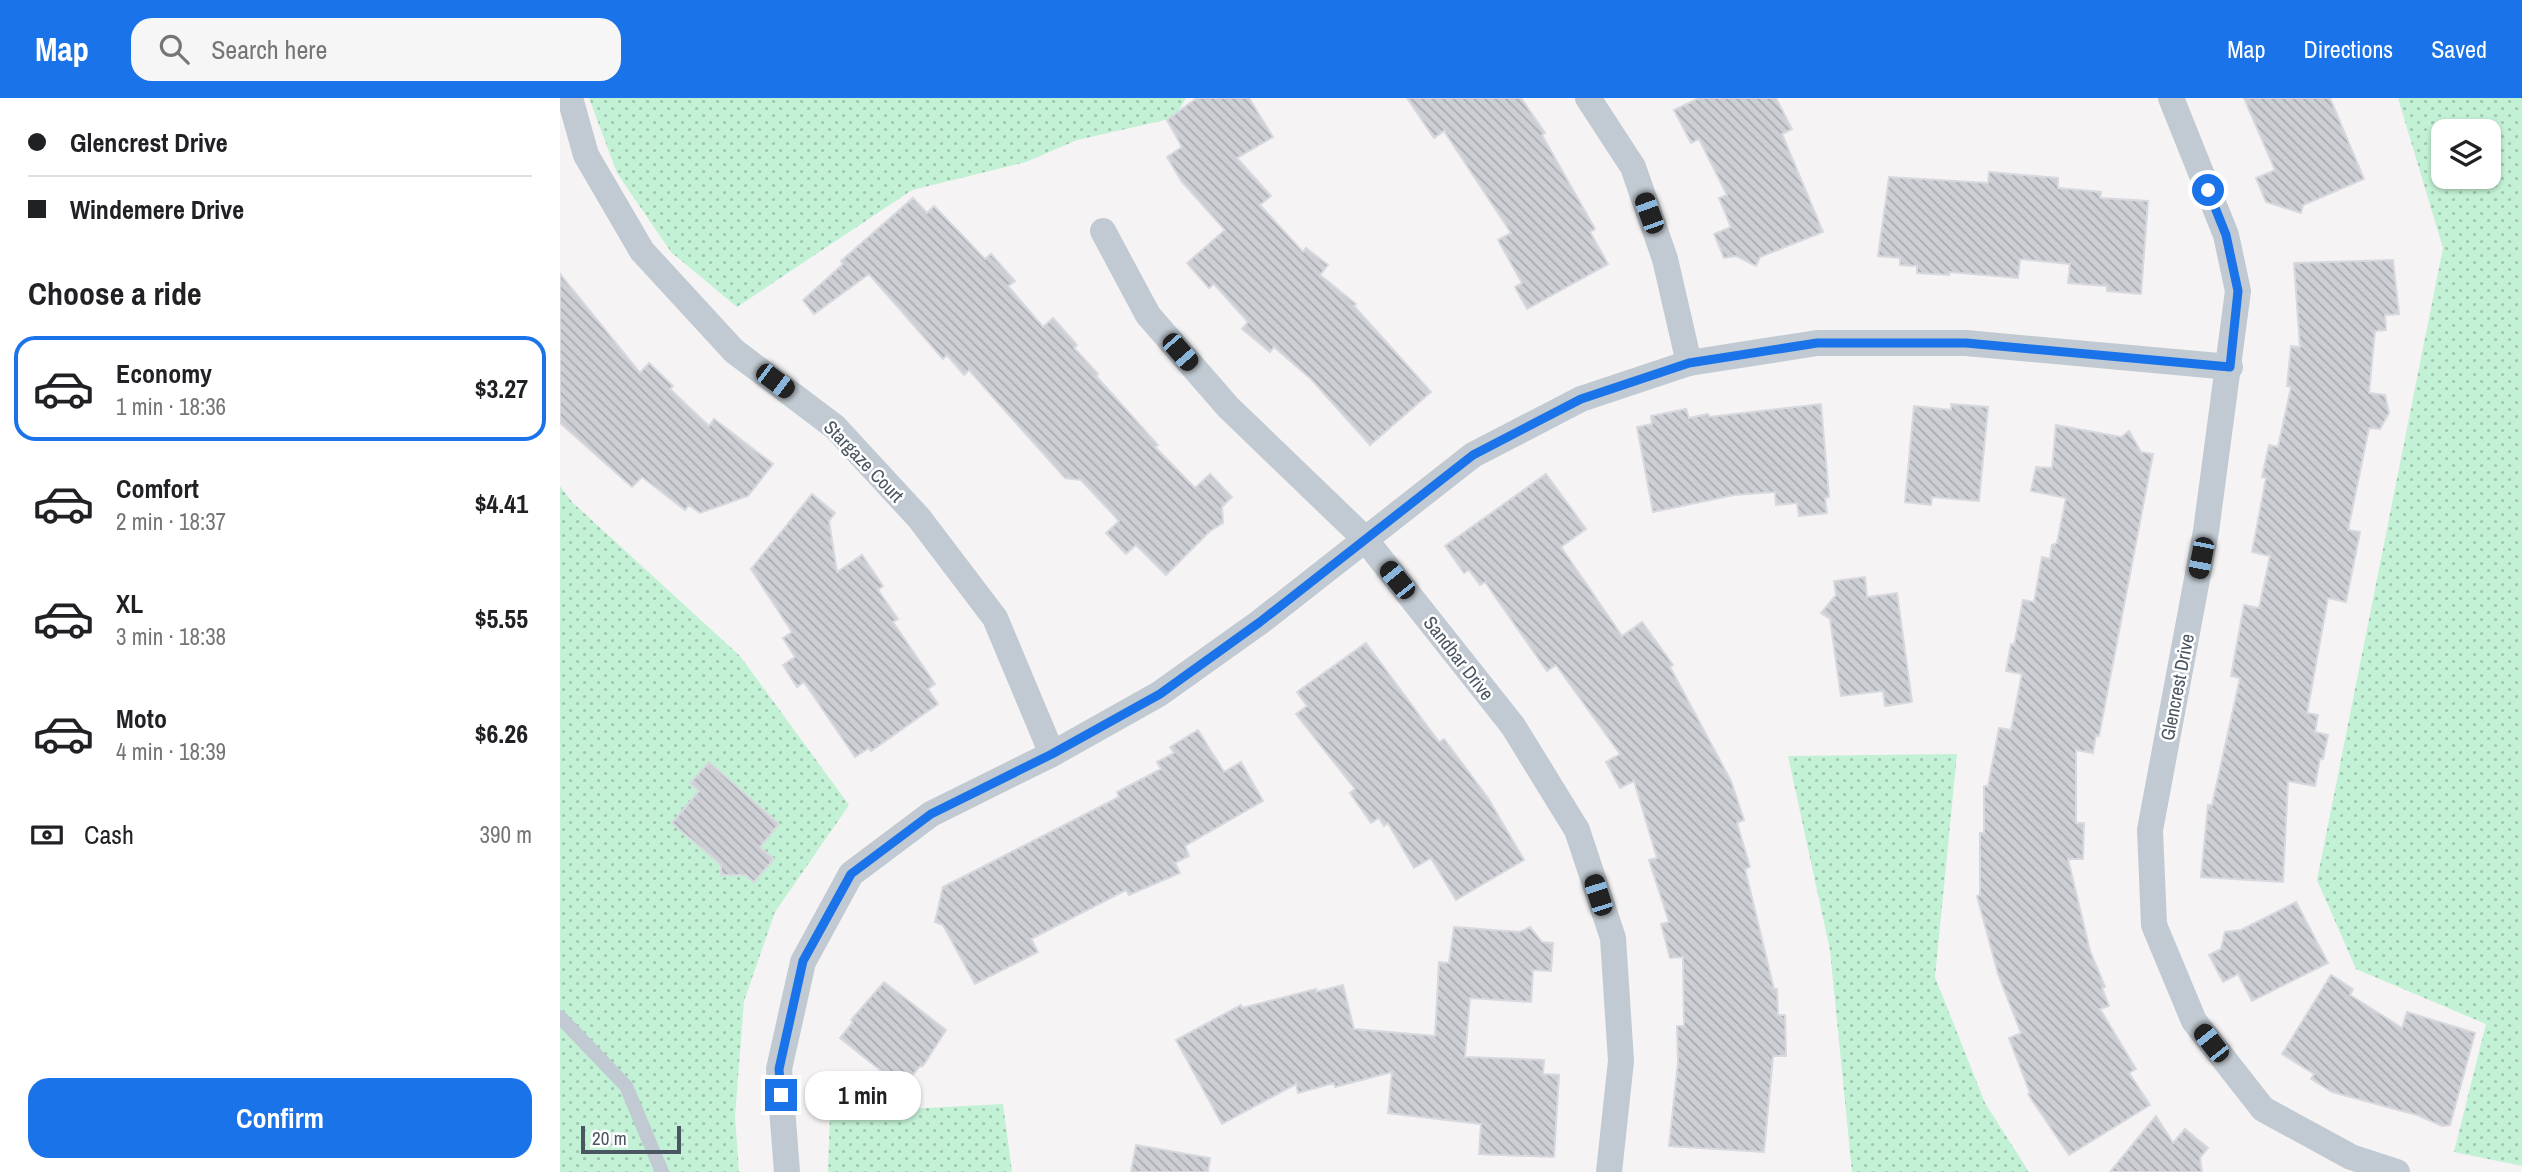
<!DOCTYPE html>
<meta charset="utf-8">
<style>
:root{--surface:#fff;--page:#f6f6f6;--text:#202124;--muted:#757577;--line:#e0e0e0;--accent:#1a73e8}
body{margin:0;font-family:"Archivo Narrow",sans-serif;background:var(--page);color:var(--text);height:100vh;display:flex;flex-direction:column;font-size:26px;white-space:nowrap}
*{box-sizing:border-box;margin:0}
p{font-size:23px;color:var(--muted)}
.icon{flex:none;width:38px;height:38px;fill:none;stroke:currentColor;stroke-width:2;stroke-linecap:round;stroke-linejoin:round}
.map{position:relative;flex:1;overflow:hidden}
.panel{display:flex;flex-direction:column;background:var(--surface);width:560px}
.panel>*{flex:none}
.guide{display:grid;align-content:center;height:154px;padding:0 28px;background:var(--surface)}
.tools{position:absolute;left:1871px;top:21px;display:grid;gap:14px}
.tools a{display:grid;place-items:center;width:70px;height:70px;border-radius:14px;background:var(--surface);box-shadow:0 2px 5px #0004;font-size:35px}
.scale{position:absolute;left:21px;bottom:18px;width:100px;box-sizing:border-box;padding-left:7px;border:4px solid #4a5661;border-top:0;font-size:19px;line-height:24px;white-space:nowrap;color:#4a5661;-webkit-text-stroke:5px #fff;paint-order:stroke}
.end{position:absolute;width:32px;height:32px;margin:-16px;border:9px solid #1a73e8;background:#fff;box-shadow:0 0 0 4px #fff}
.from{border-radius:50%}
.bubble{position:absolute;height:49px;border-radius:21px;background:var(--surface);box-shadow:0 2px 5px #0004;font-size:23px;font-weight:800;line-height:49px;text-align:center}
.car{position:absolute;width:21px;height:42px;margin:-21px -10px;border-radius:9px;box-shadow:0 0 5px 2px #0007;background:linear-gradient(#222 24%,#8ab4d8 0 40%,#222 0 76%,#8ab4d8 0 86%,#222 0)}
.guide b{display:flex;align-items:center;gap:24px;height:66px;font-size:26px}
.guide b+b{border-top:2px solid var(--line)}
.guide i{width:18px;height:18px;background:var(--text)}
ul{padding:0;list-style:none}
li{display:flex;align-items:center;gap:21px;height:105px;margin:0 14px 10px;padding:0 14px;border:4px solid transparent;border-radius:21px}
li div{flex:1}
li b{display:block;font-size:26px}
li em{font-style:normal;font-weight:800}
li.active{border-color:var(--accent)}
li>.icon{width:63px;height:63px;stroke-width:1.5}
h2{padding:0 28px;font-size:32px;line-height:84px}
.pay{display:flex;align-items:center;gap:18px;height:77px;padding:0 28px;font-size:26px}
.pay p{margin-inline-start:auto}
.cta{display:flex;gap:14px;margin-top:auto;padding:14px 28px}
.cta a{flex:1;height:80px;border-radius:21px;background:var(--accent);color:#fff;font-size:28px;font-weight:800;line-height:80px;text-align:center}
header{display:flex;align-items:center;gap:42px;box-sizing:border-box;height:98px;padding:0 35px;background:var(--accent);color:#fff}
header strong{font-size:33px}
nav{display:flex;gap:38px;margin-inline-start:auto;font-size:24px}
.search{width:490px;height:63px;background:var(--page);display:flex;align-items:center;gap:18px;box-sizing:border-box;padding:0 24px;border-radius:21px;color:var(--muted);font-size:26px}
main{display:flex;flex:1;min-height:0}
.map>svg:first-child{display:block}
</style>
<header>
<strong>Map</strong>
<div class="search"><svg class="icon" aria-label="search" viewBox="0 0 24 24"><circle cx="10" cy="10" r="6"/><path d="M15 15l6 6"/></svg>Search here</div>
<nav><a>Map</a><a>Directions</a><a>Saved</a></nav>
</header>
<main>
<section class="panel">
<div class="guide">
<b><i class="from"></i>Glencrest Drive</b>
<b><i></i>Windemere Drive</b>
</div>
<h2>Choose a ride</h2>
<ul>
<li class="active"><svg class="icon" aria-label="car" viewBox="0 0 24 24"><path d="M5 17H2v-5l4-1 3-4h7l3 4 3 1v5h-3M9 17h6M6 11h13"/><circle cx="7" cy="17" r="2"/><circle cx="17" cy="17" r="2"/></svg><div><b>Economy</b><p>1 min · 18:36</p></div><em>$3.27</em></li>
<li><svg class="icon" aria-label="car" viewBox="0 0 24 24"><path d="M5 17H2v-5l4-1 3-4h7l3 4 3 1v5h-3M9 17h6M6 11h13"/><circle cx="7" cy="17" r="2"/><circle cx="17" cy="17" r="2"/></svg><div><b>Comfort</b><p>2 min · 18:37</p></div><em>$4.41</em></li>
<li><svg class="icon" aria-label="car" viewBox="0 0 24 24"><path d="M5 17H2v-5l4-1 3-4h7l3 4 3 1v5h-3M9 17h6M6 11h13"/><circle cx="7" cy="17" r="2"/><circle cx="17" cy="17" r="2"/></svg><div><b>XL</b><p>3 min · 18:38</p></div><em>$5.55</em></li>
<li><svg class="icon" aria-label="car" viewBox="0 0 24 24"><path d="M5 17H2v-5l4-1 3-4h7l3 4 3 1v5h-3M9 17h6M6 11h13"/><circle cx="7" cy="17" r="2"/><circle cx="17" cy="17" r="2"/></svg><div><b>Moto</b><p>4 min · 18:39</p></div><em>$6.26</em></li>
</ul>
<div class="pay"><svg class="icon" aria-label="cash" viewBox="0 0 24 24"><path d="M3 7h18v10H3z"/><circle cx="12" cy="12" r="2"/></svg>Cash<p>390 m</p></div>
<div class="cta"><a>Confirm</a></div>
</section>
<div class="map">
<svg width="1962" height="1074" viewBox="0 0 1962 1074">
<defs>
<pattern id="grass-dots" width="8" height="8" patternUnits="userSpaceOnUse" patternTransform="scale(1.75)"><rect width="8" height="8" fill="#c3f1d5"/><path d="M2 2h.1M6 6h.1" fill="none" stroke="#a0c6b0" stroke-width="1.8" stroke-linecap="round"/></pattern>
<pattern id="building-back-hatch" width="6" height="6" patternUnits="userSpaceOnUse" patternTransform="scale(1.75)"><rect width="6" height="6" fill="#cdcfd5"/><path d="M-1 5l2 2M0 0l6 6M5-1l2 2" fill="none" stroke="#a8abb0"/></pattern>
</defs>
<rect width="100%" height="100%" fill="#f5f3f3"/>
<g fill="url(#grass-dots)" fill-rule="evenodd">
<polygon points="29,0 626,0 614,20 517,42 466,64 352,92 177,209 111,154 57,75"/>
<path d="M1838,0H1962V1068L1894,1054L1926,926L1796,871L1757,782L1883,150ZM1883,33H1928V79H1883Z"/>
<polygon points="0,388 12,404 180,558 289,707 215,814 184,903 175,1018 179,1074 0,1074"/>
<polygon points="1397,656 1375,879 1425,1005 1469,1074 1292,1074 1270,852 1228,658"/>
<polygon points="443,1006 452,1074 268,1074 270,1015"/>
</g>
<g fill="url(#building-back-hatch)" stroke="#d7d9de" stroke-width="2">
<polygon points="637,0 689,0 713,39 677,60 711,98 700,107 743,154 746,150 768,167 760,177 796,206 794,208 871,294 810,347 751,281 714,249 710,254 682,231 688,224 654,186 649,190 627,165 665,132 622,84 607,59 622,49 607,22"/>
<polygon points="847,0 961,0 985,35 982,37 1035,131 1030,134 1048,166 967,211 955,189 962,185 938,142 951,135 884,33 874,40"/>
<polygon points="1139,0 1216,0 1232,31 1222,36 1263,134 1200,159 1196,168 1176,158 1164,160 1154,136 1171,129 1159,100 1167,97 1139,41 1131,45 1114,12"/>
<polygon points="1684,0 1770,0 1804,81 1743,107 1741,115 1706,104 1696,80 1715,72"/>
<polygon points="1429,74 1498,80 1498,90 1541,94 1540,100 1588,103 1581,196 1547,193 1547,188 1508,185 1510,166 1460,161 1458,180 1389,174 1389,177 1357,175 1357,168 1340,167 1340,160 1318,158 1329,79 1428,85"/>
<polygon points="353,100 367,115 374,108 425,161 431,156 455,183 448,188 483,229 493,220 517,247 514,250 538,276 536,278 598,347 595,349 635,390 650,376 672,399 662,409 663,425 650,433 606,477 576,447 566,456 546,435 559,423 521,382 505,380 409,272 404,277 387,257 383,261 309,176 254,216 243,202 283,166 281,163"/>
<polygon points="1833,162 1839,216 1825,217 1826,232 1815,233 1809,295 1825,297 1829,315 1820,331 1809,330 1788,432 1800,434 1786,504 1768,500 1747,615 1758,617 1755,634 1768,637 1763,661 1760,660 1755,688 1728,683 1723,784 1641,779 1648,707 1652,707 1680,580 1671,578 1684,507 1699,510 1710,458 1692,454 1706,380 1702,379 1709,347 1718,349 1731,289 1727,288 1731,248 1740,249 1734,165"/>
<polygon points="0,176 80,275 89,265 113,288 110,291 149,328 154,321 213,366 188,398 140,415 129,407 125,412 82,379 72,389 0,325"/>
<polygon points="1261,306 1269,399 1265,400 1267,415 1239,418 1237,405 1216,407 1215,394 1174,397 1093,414 1077,329 1092,326 1091,318 1126,311 1129,320 1148,316 1149,319"/>
<polygon points="1391,306 1428,309 1419,403 1372,399 1371,407 1345,404 1354,308 1391,312"/>
<polygon points="1496,327 1561,339 1569,333 1581,354 1593,356 1539,638 1536,637 1533,655 1516,652 1516,725 1524,725 1523,761 1508,761 1530,853 1545,889 1542,890 1549,908 1540,911 1576,971 1569,975 1590,1007 1509,1057 1468,996 1470,995 1449,940 1461,935 1438,876 1417,798 1420,797 1420,735 1424,735 1424,688 1428,688 1439,630 1451,632 1462,576 1446,573 1451,546 1454,547 1463,502 1474,504 1482,459 1490,461 1492,447 1497,445 1506,400 1471,393 1476,369 1492,370"/>
<polygon points="986,376 1026,431 1001,449 1062,538 1082,524 1113,567 1110,569 1171,683 1184,722 1177,725 1190,769 1185,771 1214,891 1217,891 1218,917 1225,917 1226,958 1213,958 1204,1054 1109,1048 1118,964 1117,928 1124,928 1123,859 1110,860 1101,826 1109,824 1089,762 1097,760 1074,683 1060,690 1046,664 1060,656 996,567 987,573 925,484 920,487 909,472 904,475 885,448"/>
<polygon points="252,396 275,415 269,423 277,474 302,457 323,488 318,492 338,521 333,524 375,586 368,591 378,606 311,653 309,650 295,659 244,584 237,589 223,567 235,559 223,540 232,534 191,471"/>
<polygon points="1305,479 1307,499 1337,495 1352,604 1325,608 1323,593 1281,598 1270,521 1261,515 1276,497 1274,483"/>
<polygon points="806,545 879,644 884,641 928,700 964,762 896,802 871,760 854,770 828,725 824,728 819,720 811,725 790,695 795,691 736,616 747,608 737,594"/>
<polygon points="638,632 664,674 681,664 703,703 625,748 629,758 615,765 620,775 569,797 566,792 471,841 478,854 415,886 383,827 375,824 383,789 559,699 557,694 601,671 597,664 614,655 610,649"/>
<polygon points="149,664 219,726 200,749 214,761 194,784 186,777 161,777 161,767 112,725 139,693 130,685"/>
<polygon points="1736,804 1768,865 1692,903 1678,876 1663,884 1649,857 1661,851 1665,834 1681,832"/>
<polygon points="894,829 960,834 970,829 982,844 993,845 991,873 973,872 971,904 910,900 905,959 984,962 983,976 999,977 994,1059 919,1056 921,1026 828,1015 832,974 775,989 774,985 738,995 736,986 662,1026 616,942 681,907 682,910 756,891 756,894 783,887 794,931 875,938 879,864 889,865"/>
<polygon points="1771,877 1793,891 1790,897 1842,930 1847,914 1915,935 1890,1027 1882,1028 1857,1017 1772,994 1751,981 1754,976 1722,956"/>
<polygon points="324,884 386,932 363,968 359,969 343,990 280,940 293,924 291,922"/>
<polygon points="1596,1018 1613,1045 1625,1031 1648,1050 1640,1060 1642,1074 1550,1074"/>
<polygon points="576,1047 650,1060 648,1074 571,1074"/>
</g>
<g fill="none" stroke-linecap="round" stroke-linejoin="round">
<polyline stroke="#c1cad2" stroke-width="14" points="0,919 66,988 102,1074"/>
<g stroke="#c1cad2" stroke-width="26">
<polyline points="10,0 26,57 82,153 174,253 275,329 359,420 435,520 492,656"/>
<polyline points="1028,0 1073,69 1105,161 1129,265"/>
<polyline points="1611,0 1666,137 1678,193 1646,433 1590,732 1594,827 1634,923 1703,1011 1791,1059 1837,1074"/>
<polyline points="543,133 588,217 668,309 804,440 953,628 1017,732 1053,840 1061,963 1049,1074"/>
<polyline points="227,1074 219,971 243,864 291,776 371,716 492,656 599,596 700,524 913,357 1021,301 1129,265 1257,245 1406,245 1670,269"/>
</g>
</g>
<g fill="none" stroke-linecap="round" stroke-linejoin="round">
<polyline stroke="#1a73e8" stroke-width="9" points="221,997 219,971 243,863 291,776 371,716 492,656 600,596 700,524 913,357 1021,301 1129,265 1257,245 1406,245 1670,269 1678,193 1666,137 1648,92"/>
</g>
<g text-anchor="middle" stroke-width="5" stroke-linejoin="round" paint-order="stroke">
<g font-size="19" fill="#4a5661" stroke="#fff">
<text transform="translate(304 363) rotate(46)" y="7">Stargaze Court</text>
<text transform="translate(899 560) rotate(52)" y="7">Sandbar Drive</text>
<text transform="translate(1617 589) rotate(-79)" y="7">Glencrest Drive</text>
</g>
</g>
</svg>
<div class="tools">
<a><svg class="icon" aria-label="layers" viewBox="0 0 24 24"><path d="M12 4l9 5-9 5-9-5zM3 14l9 5 9-5"/></svg></a>
</div>
<div class="scale">20 m</div>
<i class="end from" style="left:1648px;top:92px"></i>
<i class="end" style="left:221px;top:997px"></i>
<div class="bubble" style="left:245px;top:973px;width:116px">1 min</div>
<i class="car" style="left:1089px;top:115px;rotate:340deg"></i>
<i class="car" style="left:620px;top:254px;rotate:139deg"></i>
<i class="car" style="left:215px;top:283px;rotate:127deg"></i>
<i class="car" style="left:1641px;top:460px;rotate:191deg"></i>
<i class="car" style="left:837px;top:482px;rotate:321deg"></i>
<i class="car" style="left:1038px;top:797px;rotate:342deg"></i>
<i class="car" style="left:1651px;top:945px;rotate:322deg"></i>
</div>
</main>
